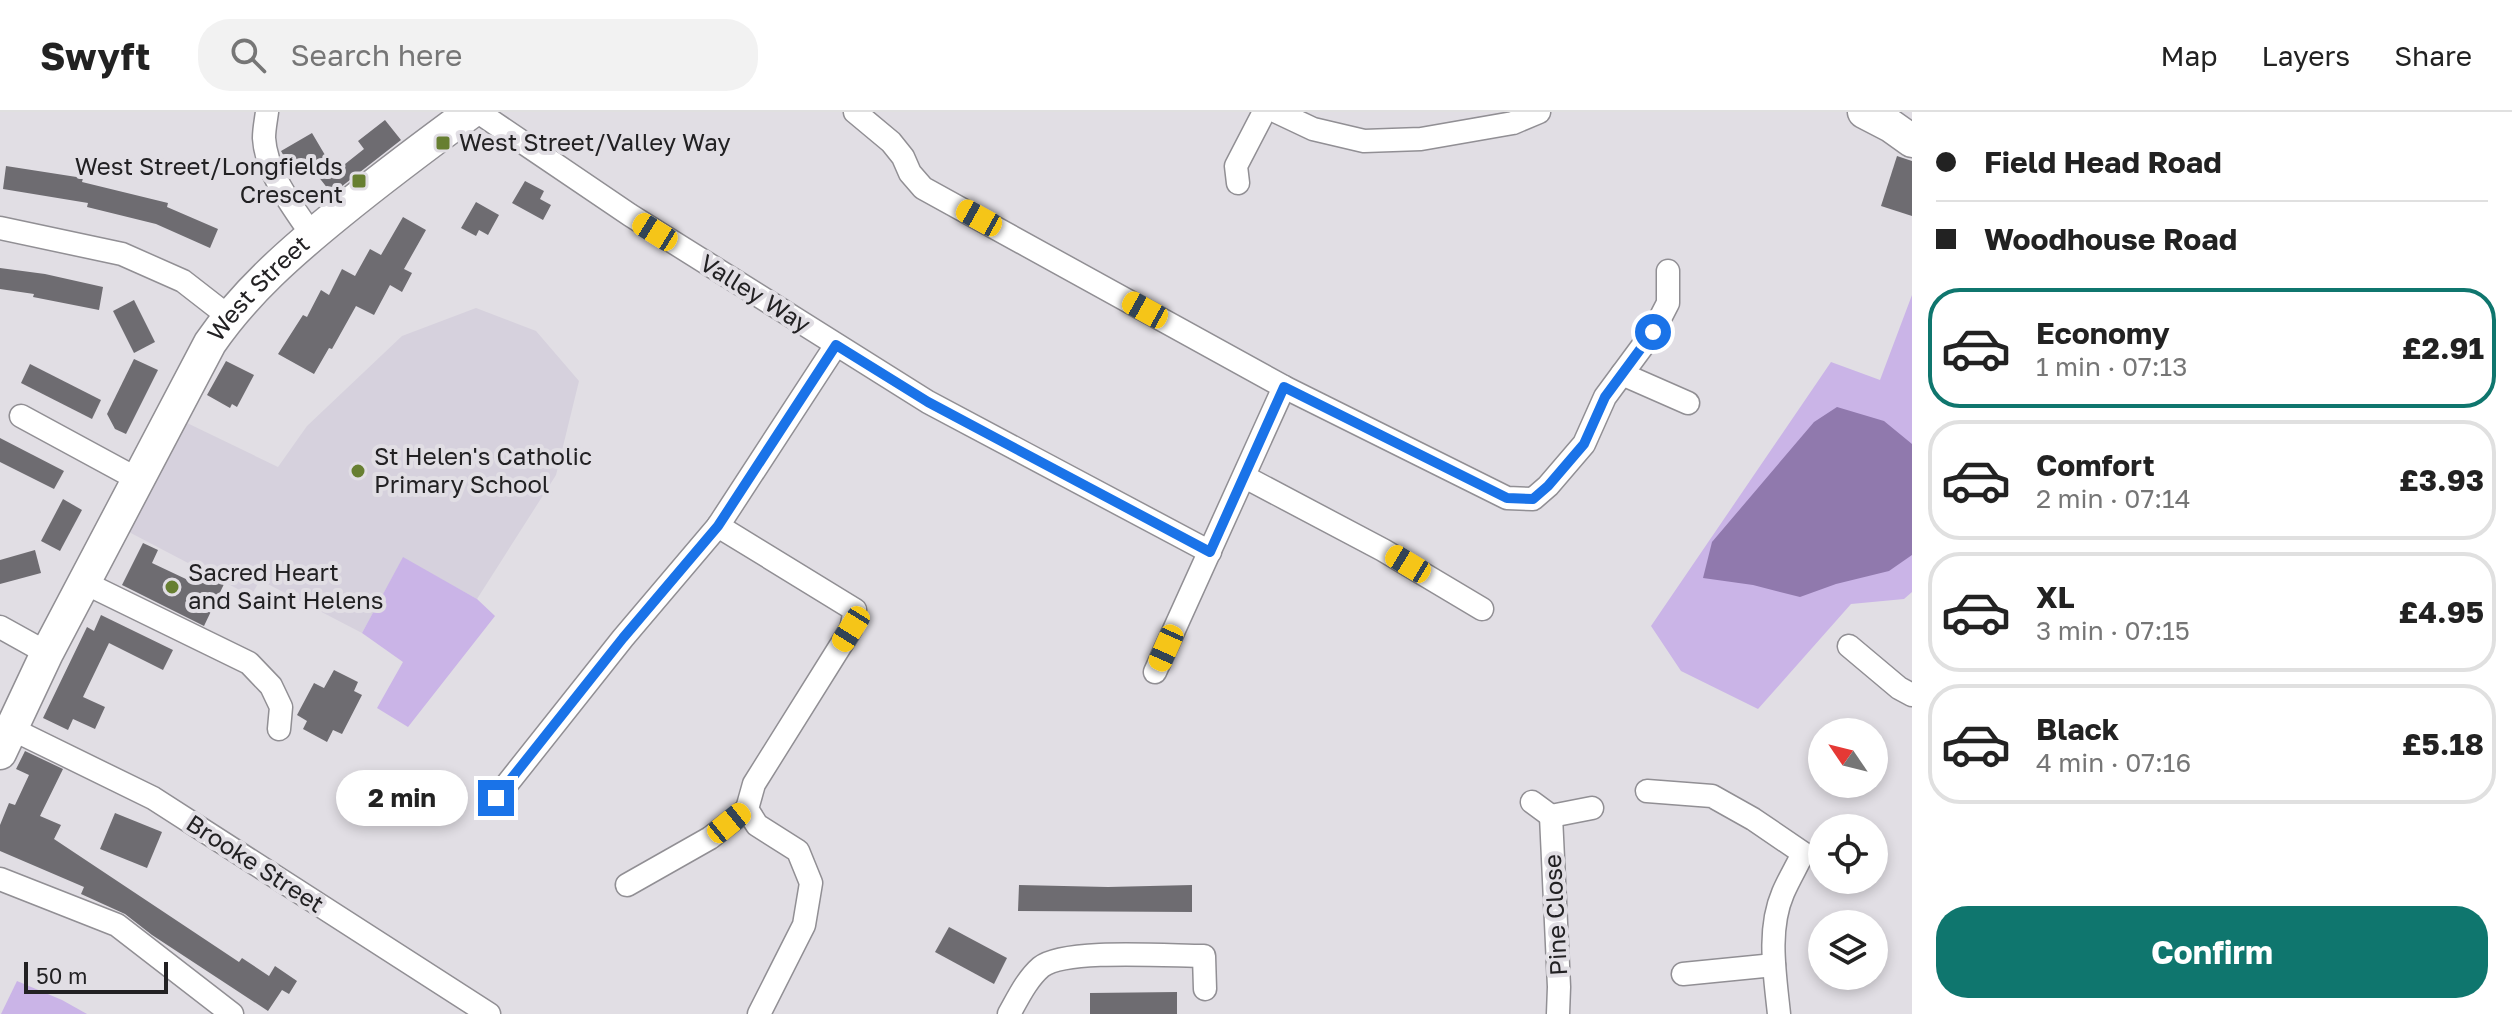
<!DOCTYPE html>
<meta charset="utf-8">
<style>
:root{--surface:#fff;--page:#f2f2f2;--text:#222;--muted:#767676;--line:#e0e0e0;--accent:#0f766e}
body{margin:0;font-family:"Golos Text",sans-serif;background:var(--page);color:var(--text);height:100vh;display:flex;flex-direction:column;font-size:30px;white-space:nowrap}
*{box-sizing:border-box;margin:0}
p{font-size:26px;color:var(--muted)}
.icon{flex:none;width:44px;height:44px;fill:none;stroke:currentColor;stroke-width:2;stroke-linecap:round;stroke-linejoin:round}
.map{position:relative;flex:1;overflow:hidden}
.panel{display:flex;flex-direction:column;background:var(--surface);width:600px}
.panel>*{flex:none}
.banner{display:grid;align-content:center;height:176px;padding:0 24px;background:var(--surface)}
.needle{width:52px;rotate:305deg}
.buttons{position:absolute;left:1808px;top:606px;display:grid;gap:16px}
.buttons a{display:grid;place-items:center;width:80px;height:80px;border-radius:50%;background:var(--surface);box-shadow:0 4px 12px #0003;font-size:40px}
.scale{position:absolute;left:24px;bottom:20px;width:144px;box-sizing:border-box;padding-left:8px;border:4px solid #222123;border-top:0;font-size:22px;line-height:28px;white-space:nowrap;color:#222123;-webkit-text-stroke:6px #e1dee4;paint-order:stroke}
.end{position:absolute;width:36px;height:36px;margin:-18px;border:10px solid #1a73e8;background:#fff;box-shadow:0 0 0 4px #fff}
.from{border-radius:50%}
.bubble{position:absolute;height:56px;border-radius:28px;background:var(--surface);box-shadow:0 4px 12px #0003;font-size:26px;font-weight:700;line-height:56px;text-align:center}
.car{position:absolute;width:24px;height:48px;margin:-24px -12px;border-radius:10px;box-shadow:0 0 6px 2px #0007;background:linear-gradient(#f5c518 24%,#345 0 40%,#f5c518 0 76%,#345 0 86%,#f5c518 0)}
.banner b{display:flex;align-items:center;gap:28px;height:76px;font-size:30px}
.banner b+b{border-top:2px solid var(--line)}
.banner i{width:20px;height:20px;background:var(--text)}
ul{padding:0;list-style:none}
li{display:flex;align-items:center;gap:24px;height:120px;margin:0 16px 12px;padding:0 8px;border:4px solid var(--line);border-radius:32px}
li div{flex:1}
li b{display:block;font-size:30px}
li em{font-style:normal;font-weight:700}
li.on{border-color:var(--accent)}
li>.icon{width:72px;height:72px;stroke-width:1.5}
.action{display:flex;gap:16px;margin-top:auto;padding:16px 24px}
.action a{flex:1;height:92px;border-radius:32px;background:var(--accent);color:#fff;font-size:32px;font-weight:700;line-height:92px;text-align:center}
header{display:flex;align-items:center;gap:48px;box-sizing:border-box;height:112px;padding:0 40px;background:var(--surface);border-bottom:2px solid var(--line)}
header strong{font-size:38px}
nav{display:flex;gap:44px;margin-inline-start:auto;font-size:28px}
.search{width:560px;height:72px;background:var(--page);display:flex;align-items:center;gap:20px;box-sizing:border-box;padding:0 28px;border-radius:32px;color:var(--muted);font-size:30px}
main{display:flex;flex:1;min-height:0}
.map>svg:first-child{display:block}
</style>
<header>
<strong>Swyft</strong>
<div class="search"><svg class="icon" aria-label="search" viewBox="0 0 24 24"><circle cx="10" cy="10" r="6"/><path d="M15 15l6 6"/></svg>Search here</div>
<nav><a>Map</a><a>Layers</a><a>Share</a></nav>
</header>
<main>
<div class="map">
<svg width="1912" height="902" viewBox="0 0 1912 902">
<rect width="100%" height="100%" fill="#e1dee4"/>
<polygon fill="#d6d1dd" points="476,196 536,219 579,269 556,363 477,487 403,446 362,521 260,468 251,484 127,419 185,310 278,355 307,314 402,224"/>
<g fill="#cab4e7">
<polygon points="1912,183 1912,480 1904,487 1851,492 1758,597 1681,559 1651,514 1831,250 1880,268"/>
<polygon points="403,445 477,487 495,504 408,615 377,596 403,550 362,521"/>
<polygon points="17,869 62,888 87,902 1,902"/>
</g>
<polygon fill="#9079ad" points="1837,295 1884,309 1912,332 1912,443 1889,459 1836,472 1800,485 1753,473 1703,466 1712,430 1814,310"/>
<g fill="#6e6c71">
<polygon points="385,8 401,28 332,82 310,54 301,60 296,51 290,55 281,39 312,21 335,60 364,37 358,29"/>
<polygon points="1897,44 1912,49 1912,104 1881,94"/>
<polygon points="6,54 83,66 82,70 168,91 167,95 218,117 210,136 156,112 87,95 88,91 3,77"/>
<polygon points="525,69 544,79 540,87 551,93 543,108 512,91"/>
<polygon points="476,90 499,103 488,123 479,118 476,124 461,116"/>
<polygon points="403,105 426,118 404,157 412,161 402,180 390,173 374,203 356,194 332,237 329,236 314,262 278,242 303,203 307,205 321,178 329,183 342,157 355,164 370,137 381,143"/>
<polygon points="0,156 45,162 103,175 99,198 33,185 34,182 0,177"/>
<polygon points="134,188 155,230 134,241 113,199"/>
<polygon points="134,247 158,258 126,322 115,317 107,302"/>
<polygon points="226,249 254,263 237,295 232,292 230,296 207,283"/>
<polygon points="30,252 101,288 92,307 21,271"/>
<polygon points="0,326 64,359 54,377 0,350"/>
<polygon points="63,387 82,398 60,439 41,429"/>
<polygon points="143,431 158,438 152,451 188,468 193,457 224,472 204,514 122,473"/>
<polygon points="35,438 41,461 0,472 0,448"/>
<polygon points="101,503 173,538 163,558 109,531 83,585 105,595 95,617 73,607 68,618 43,606 87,515 94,519"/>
<polygon points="334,558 358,570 354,579 362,583 342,622 333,618 327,630 303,617 307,609 297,603 314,571 324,576"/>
<polygon points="25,639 63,657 40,704 61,713 54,727 239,850 242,846 269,864 275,854 297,869 289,882 282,878 268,899 152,823 125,802 81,782 84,775 0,739 0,713 9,691 15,693 29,663 16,657"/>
<polygon points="115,701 162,720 147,756 100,737"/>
<polygon points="1019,773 1108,775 1192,773 1192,800 1018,799"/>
<polygon points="949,815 1007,846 994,872 935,840"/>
<polygon points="1177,880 1177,902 1090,902 1090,881"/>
</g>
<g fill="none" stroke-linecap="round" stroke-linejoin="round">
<defs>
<g id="street">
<path d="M267,0C266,8 264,17 264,26C266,61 293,95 312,123"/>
<polyline points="478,0 630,103 928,290 1210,440"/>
<polyline points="855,0 891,30 903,45 910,61 923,76 1284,275 1507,386 1533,387 1548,374 1584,332 1605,285 1653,220 1668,191 1668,159"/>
<polyline points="1277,0 1313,17 1364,29 1421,27 1513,11 1539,0"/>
<polyline points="1238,71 1236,54 1264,0"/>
<polyline points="0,116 122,142 183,169 228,204"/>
<polyline points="1622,262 1688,291"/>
<polyline points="21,304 139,368"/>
<polyline points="1245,365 1383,438 1482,497"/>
<polyline points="718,414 855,498 851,517 754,672 747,697 757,713 798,739 811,771 804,813 759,902"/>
<polyline points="85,471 249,551 271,574 281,595 279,617"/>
<polyline points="0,515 47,541"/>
<polyline points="1849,534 1899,576 1912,583"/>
<polyline points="1155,560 1284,275"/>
<polyline points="12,617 153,686 489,902"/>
<path d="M1647,679L1712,684L1753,707L1803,741C1797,754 1789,767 1783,781C1767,818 1775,863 1779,902"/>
<polyline points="496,686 623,526 718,414 836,233"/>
<polyline points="1532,690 1551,704 1592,696"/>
<polyline points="1551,704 1559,875 1558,902"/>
<polyline points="0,767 117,813 232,902"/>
<polyline points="627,773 710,726 747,697"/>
<polyline points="1683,862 1774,853"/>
<path d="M1009,902C1018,886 1027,867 1041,855C1065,836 1170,844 1204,844L1205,877"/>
</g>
<g id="secondary">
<polyline points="1864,0 1891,14 1912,29"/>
<path id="s1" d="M0,641L47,541L210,231C245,180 291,140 339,101C382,66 426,33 471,0"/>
</g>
</defs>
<use href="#street" stroke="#918f94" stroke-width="25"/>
<use href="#secondary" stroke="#918f94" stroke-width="35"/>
<use href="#street" stroke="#fff" stroke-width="22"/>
<use href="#secondary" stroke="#fff" stroke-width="32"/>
</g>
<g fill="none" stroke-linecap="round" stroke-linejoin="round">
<polyline stroke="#1a73e8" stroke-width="10" points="496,686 623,526 718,414 836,233 928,290 1210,440 1284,275 1507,386 1533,387 1548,374 1584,332 1605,285 1653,220"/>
</g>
<g fill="#677f31" stroke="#e1dee4" stroke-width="3">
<rect x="435" y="23" width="16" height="16" rx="4"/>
<rect x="351" y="61" width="16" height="16" rx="4"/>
<circle cx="358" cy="359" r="8"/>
<circle cx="172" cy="475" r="8"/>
</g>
<g text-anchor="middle" stroke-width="8" stroke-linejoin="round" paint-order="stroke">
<g font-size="24" fill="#222123" stroke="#e1dee4" text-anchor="start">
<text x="459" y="39">West Street/Valley Way</text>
<text x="343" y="63" text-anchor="end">West Street/Longfields<tspan x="343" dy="28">Crescent</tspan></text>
<text x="374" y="353">St Helen's Catholic<tspan x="374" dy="28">Primary School</tspan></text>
<text x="188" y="469">Sacred Heart<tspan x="188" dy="28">and Saint Helens</tspan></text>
</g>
<g font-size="24" fill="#222123" stroke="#e1dee4">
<text dy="8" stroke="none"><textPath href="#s1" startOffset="534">West Street</textPath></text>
<text transform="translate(755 182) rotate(32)" y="8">Valley Way</text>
<text transform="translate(255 752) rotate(33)" y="8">Brooke Street</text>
<text transform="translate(1556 803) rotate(-93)" y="8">Pine Close</text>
</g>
</g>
</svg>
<div class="buttons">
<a><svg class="needle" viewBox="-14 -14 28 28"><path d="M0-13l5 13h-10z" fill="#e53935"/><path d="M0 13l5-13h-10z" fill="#767676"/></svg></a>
<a><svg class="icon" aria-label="locate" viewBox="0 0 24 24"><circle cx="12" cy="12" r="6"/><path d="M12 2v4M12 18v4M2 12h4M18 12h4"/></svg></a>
<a><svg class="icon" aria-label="layers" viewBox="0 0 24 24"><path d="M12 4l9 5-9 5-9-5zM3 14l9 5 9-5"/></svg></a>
</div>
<div class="scale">50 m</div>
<i class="end from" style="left:1653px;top:220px"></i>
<i class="end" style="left:496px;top:686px"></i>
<div class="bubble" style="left:336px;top:658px;width:132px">2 min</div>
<i class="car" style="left:979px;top:106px;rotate:299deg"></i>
<i class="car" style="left:655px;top:120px;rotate:302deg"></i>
<i class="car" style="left:1145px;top:198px;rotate:299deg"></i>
<i class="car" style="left:1408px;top:452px;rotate:301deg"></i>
<i class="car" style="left:851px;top:517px;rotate:212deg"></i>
<i class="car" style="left:1166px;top:536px;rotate:204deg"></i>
<i class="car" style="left:729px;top:711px;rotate:51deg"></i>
</div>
<section class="panel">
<div class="banner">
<b><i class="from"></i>Field Head Road</b>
<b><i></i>Woodhouse Road</b>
</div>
<ul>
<li class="on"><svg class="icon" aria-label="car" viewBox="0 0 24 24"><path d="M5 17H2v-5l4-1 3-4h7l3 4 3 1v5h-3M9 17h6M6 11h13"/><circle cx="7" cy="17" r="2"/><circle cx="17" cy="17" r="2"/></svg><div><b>Economy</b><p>1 min · 07:13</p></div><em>£2.91</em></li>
<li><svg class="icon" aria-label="car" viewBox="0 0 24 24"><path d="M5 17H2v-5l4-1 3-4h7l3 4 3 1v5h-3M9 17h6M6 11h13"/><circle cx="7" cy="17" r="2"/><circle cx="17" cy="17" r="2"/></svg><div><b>Comfort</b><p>2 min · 07:14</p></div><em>£3.93</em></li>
<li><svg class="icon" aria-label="car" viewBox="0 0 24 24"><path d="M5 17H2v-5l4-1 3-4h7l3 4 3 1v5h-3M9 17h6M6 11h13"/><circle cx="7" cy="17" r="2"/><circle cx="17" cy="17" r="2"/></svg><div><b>XL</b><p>3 min · 07:15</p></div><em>£4.95</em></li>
<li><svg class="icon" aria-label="car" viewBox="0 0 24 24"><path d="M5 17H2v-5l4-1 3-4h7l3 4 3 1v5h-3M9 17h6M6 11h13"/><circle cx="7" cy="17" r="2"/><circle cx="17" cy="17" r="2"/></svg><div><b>Black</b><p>4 min · 07:16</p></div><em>£5.18</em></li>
</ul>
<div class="action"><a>Confirm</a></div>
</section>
</main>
